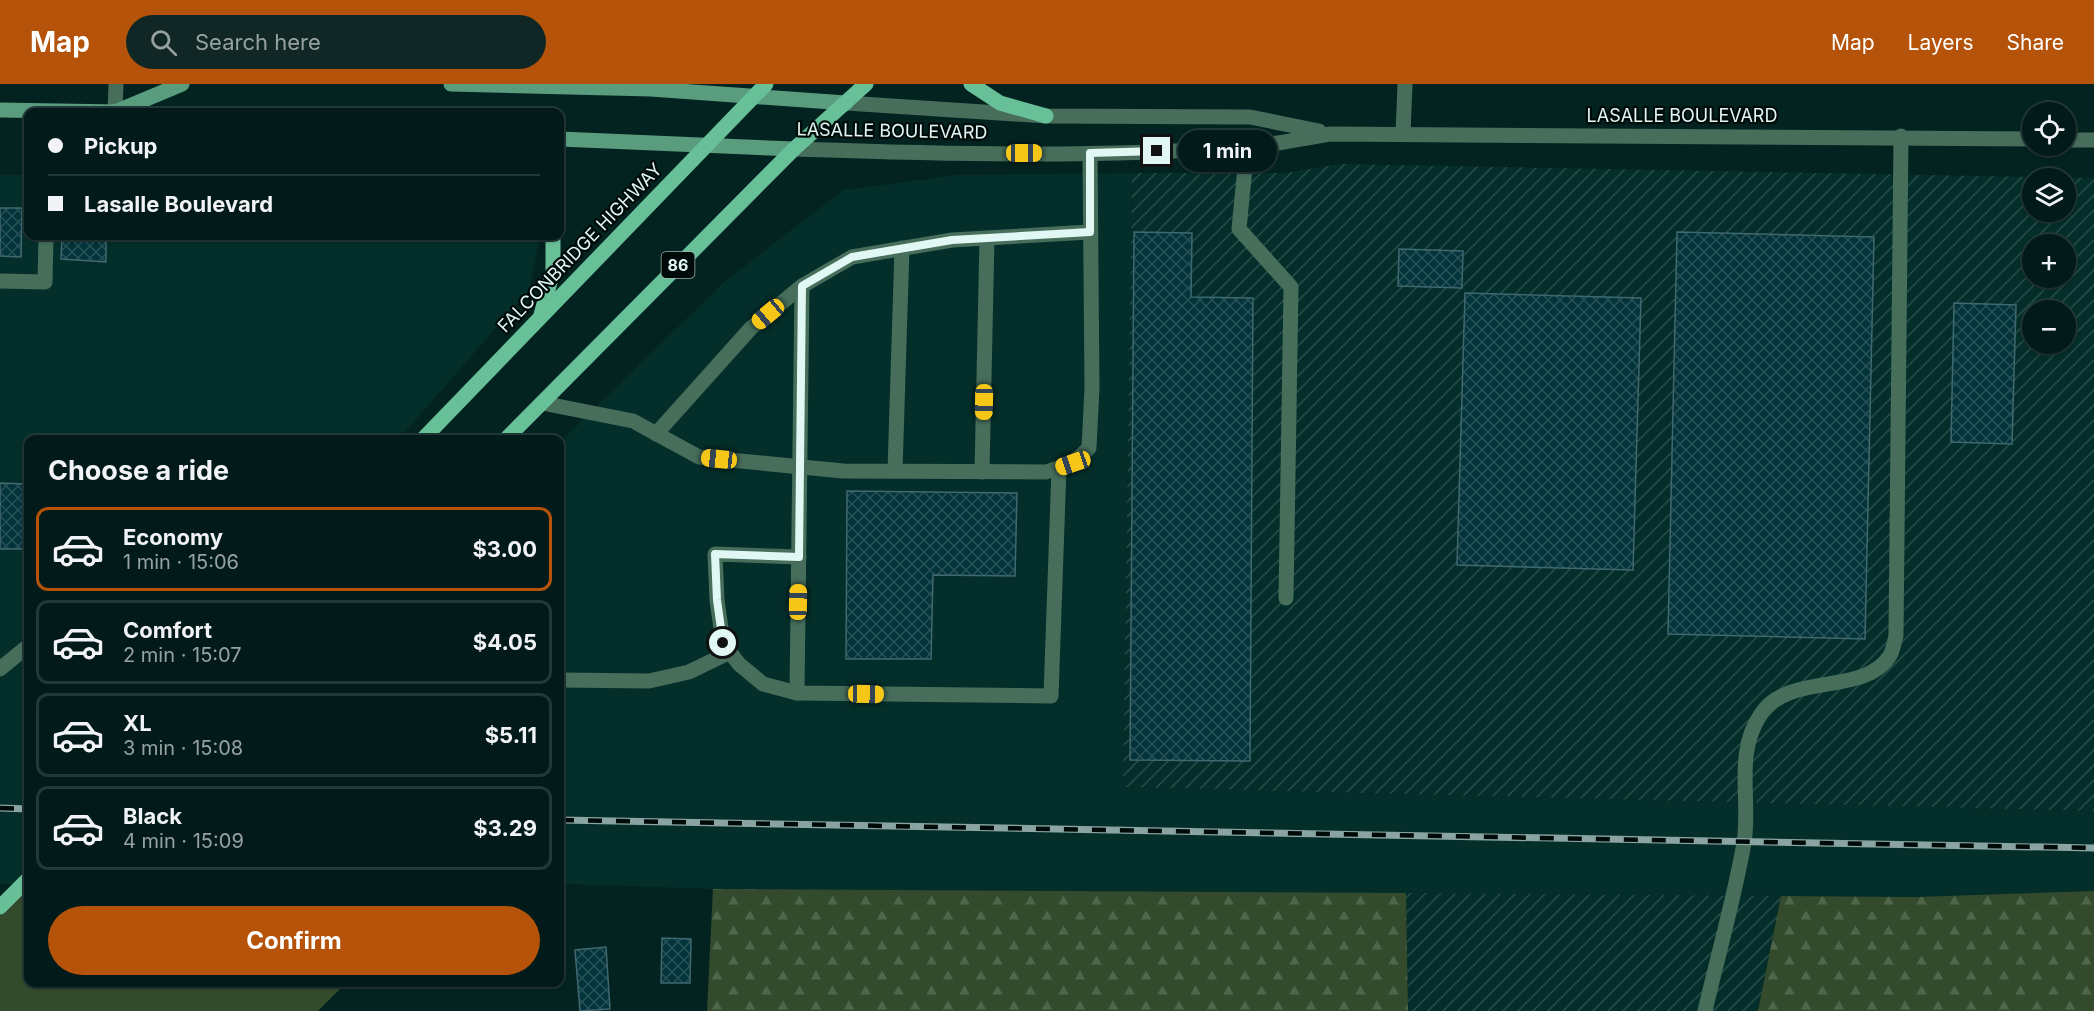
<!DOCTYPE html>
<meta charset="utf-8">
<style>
:root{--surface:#021a19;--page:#102726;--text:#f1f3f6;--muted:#96a1a2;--line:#233838;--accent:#b45309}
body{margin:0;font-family:Inter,sans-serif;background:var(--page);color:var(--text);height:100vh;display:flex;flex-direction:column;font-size:22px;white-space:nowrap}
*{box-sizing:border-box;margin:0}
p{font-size:20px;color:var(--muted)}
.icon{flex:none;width:33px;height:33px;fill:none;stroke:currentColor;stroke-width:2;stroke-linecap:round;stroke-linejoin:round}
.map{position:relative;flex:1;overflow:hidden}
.drawer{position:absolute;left:24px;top:351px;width:540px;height:552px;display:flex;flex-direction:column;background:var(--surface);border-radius:12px;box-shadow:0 2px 4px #0004,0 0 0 2px var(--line)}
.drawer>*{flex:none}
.banner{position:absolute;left:24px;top:24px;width:540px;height:132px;border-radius:12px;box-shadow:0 2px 4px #0004,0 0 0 2px var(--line);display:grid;align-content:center;height:132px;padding:0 24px;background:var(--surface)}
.controls{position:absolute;left:2022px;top:18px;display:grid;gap:12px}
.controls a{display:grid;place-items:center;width:54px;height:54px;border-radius:50%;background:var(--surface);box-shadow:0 2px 4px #0004,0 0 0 2px var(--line);font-size:30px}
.end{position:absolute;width:27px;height:27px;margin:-14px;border:8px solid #e1f7f4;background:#111;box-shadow:0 0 0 3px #111}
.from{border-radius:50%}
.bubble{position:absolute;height:42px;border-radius:21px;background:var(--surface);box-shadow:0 2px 4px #0004,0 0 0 2px var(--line);font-size:20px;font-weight:700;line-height:42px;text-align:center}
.car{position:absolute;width:18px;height:36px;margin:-18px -9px;border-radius:8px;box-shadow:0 0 4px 2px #0007;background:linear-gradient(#f5c518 24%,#345 0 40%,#f5c518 0 76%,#345 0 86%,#f5c518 0)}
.banner b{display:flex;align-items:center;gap:21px;height:57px;font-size:22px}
.banner b+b{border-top:2px solid var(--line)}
.banner i{width:15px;height:15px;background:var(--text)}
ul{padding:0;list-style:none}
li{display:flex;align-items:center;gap:18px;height:84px;margin:0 12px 9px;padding:0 12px;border:3px solid var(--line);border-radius:12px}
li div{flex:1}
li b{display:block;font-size:22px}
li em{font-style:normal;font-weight:700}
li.active{border-color:var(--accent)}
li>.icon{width:54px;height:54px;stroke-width:1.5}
h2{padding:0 24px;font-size:27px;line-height:72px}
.primary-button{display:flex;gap:12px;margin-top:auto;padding:12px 24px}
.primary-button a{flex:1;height:69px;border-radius:36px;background:var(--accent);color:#fff;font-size:24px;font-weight:700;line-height:69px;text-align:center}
header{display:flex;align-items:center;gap:36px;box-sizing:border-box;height:84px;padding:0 30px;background:var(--accent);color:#fff}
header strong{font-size:28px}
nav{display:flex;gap:33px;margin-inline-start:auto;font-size:21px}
.search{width:420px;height:54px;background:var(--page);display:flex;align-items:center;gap:15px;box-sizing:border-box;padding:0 21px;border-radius:33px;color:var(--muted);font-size:22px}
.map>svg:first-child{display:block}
</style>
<header>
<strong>Map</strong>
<div class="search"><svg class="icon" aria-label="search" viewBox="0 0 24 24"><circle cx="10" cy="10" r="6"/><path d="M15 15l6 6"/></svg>Search here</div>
<nav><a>Map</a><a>Layers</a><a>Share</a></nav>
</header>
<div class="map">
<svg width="2094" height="927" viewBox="0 0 2094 927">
<defs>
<pattern id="industrial-furrows" width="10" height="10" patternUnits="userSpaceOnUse" patternTransform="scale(1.5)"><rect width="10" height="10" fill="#042e2a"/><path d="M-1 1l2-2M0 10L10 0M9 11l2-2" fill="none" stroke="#284d4a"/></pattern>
<pattern id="forest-firs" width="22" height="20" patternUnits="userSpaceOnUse" patternTransform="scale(1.5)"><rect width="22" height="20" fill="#334b2c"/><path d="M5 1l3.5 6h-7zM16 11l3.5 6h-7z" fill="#50664b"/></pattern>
<pattern id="building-cross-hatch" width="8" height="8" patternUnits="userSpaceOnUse" patternTransform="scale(1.5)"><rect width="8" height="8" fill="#04343b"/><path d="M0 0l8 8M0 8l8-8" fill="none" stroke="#285258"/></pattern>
</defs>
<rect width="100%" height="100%" fill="#032321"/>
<g fill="#042e2a">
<polygon points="1132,89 1123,703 2094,727 2094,807 1915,813 713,805 560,800 560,358 723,199 843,106 957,91"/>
<polygon points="0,91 28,91 28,152 540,153 529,206 399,355 28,356 28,800 0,800"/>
</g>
<g fill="url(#industrial-furrows)" fill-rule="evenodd">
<path d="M1339,80L2094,94V727L1123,703L1132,89H1286ZM2032,94H2066V128H2032ZM2032,160H2066V194H2032ZM2032,226H2066V260H2032Z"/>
<polygon points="1406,809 1781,812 1758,927 1408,927"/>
</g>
<polygon fill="#334b2c" points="28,800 28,898 346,899 318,927 0,927 0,823"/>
<g fill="url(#forest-firs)">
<polygon points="713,805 1406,809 1408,927 707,927"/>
<polygon points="2094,807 2094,927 1758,927 1781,812 1915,813"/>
</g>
<g fill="url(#building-cross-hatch)" stroke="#40686f" stroke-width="1.5">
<polygon points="0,124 22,124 21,173 0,172"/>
<polygon points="1134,148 1192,149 1191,213 1253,214 1250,677 1130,676"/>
<polygon points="1677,148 1874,153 1865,555 1668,550"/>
<polygon points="62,152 106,152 106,178 61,175"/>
<polygon points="1399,165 1463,167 1462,204 1398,202"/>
<polygon points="1465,209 1641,214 1633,486 1457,481"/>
<polygon points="1954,219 2016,221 2012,360 1951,358"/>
<polygon points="0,399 26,400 25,465 0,465"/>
<polygon points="847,407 1017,409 1015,492 933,491 931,575 846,575"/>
<polygon points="662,854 691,855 690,899 661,899"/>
<polygon points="606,863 610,925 580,927 575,866"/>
</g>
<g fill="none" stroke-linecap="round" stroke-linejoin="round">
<g stroke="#466e5b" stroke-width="15">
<polyline points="1403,50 1405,0"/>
<polyline points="1247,63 1239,145 1291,203 1286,514"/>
<polyline points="0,197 45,198 46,152"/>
<polyline points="802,202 797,609 1051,612 1059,384"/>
<polyline points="542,319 633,337 699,373 843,387 1046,388 1073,379 1089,364 1092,304 1090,70"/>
<polyline points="656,350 751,244 802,202 852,173 952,156 1090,148"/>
<polyline points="895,387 902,164"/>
<polyline points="982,388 987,154"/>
<polyline points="0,585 28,562"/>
<polyline points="560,596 649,597 689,588 730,568"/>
<polyline points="797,609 763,600 739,580 723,559 717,516 715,470 799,473"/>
<path d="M1705,927C1718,871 1734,815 1744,759C1751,716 1734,669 1761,630C1789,588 1863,612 1889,573C1893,568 1894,558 1896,552L1901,52"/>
</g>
<g stroke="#466e5b" stroke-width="15">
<polyline points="846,19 1046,32 1250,33 1319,47"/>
<polyline points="115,28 116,0"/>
<polyline points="2066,56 2094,56"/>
<path d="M794,65C944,70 1095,74 1245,63C1274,61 1303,54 1331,50L2032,55"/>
</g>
<g stroke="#5a9c7e" stroke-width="15">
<polyline points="451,0 651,5 846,19"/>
<polyline points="0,26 118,28"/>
<polyline points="115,28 182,0"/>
<polyline points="560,55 794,65"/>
</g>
<g stroke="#68c098" stroke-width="15">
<polyline points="971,0 1000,19 1046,32"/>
<polyline points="541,231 553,187 553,152"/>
<polyline points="422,356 766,0"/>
<polyline points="505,356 794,65 866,0"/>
<polyline points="0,823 28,795"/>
</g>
<defs>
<g id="rail">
<polyline points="0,724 28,725"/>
<polyline points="560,736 2094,764"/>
</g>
</defs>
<use href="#rail" stroke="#8aa4a2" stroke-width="7"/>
<use href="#rail" stroke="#000b09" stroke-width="4.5" stroke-dasharray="14" stroke-linecap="butt"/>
</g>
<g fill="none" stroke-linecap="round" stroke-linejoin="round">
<polyline stroke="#e1f7f4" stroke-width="8" points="723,559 717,516 715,470 799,473 802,202 852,173 952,156 1090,148 1090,69 1157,67"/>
</g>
<g text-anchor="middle" stroke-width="4.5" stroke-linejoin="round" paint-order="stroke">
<rect fill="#000b09" stroke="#9eb0ae" stroke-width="1.5" x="661.5" y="168" width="33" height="26" rx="4.5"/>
<g font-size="16" font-weight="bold" fill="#e1f7f4">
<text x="678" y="187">86</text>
</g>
<g font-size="18" fill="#e1f7f4" stroke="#000b09">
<text x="1682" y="38">LASALLE BOULEVARD</text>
<text transform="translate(892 47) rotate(1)" y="6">LASALLE BOULEVARD</text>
<text transform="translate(580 164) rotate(-46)" y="6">FALCONBRIDGE HIGHWAY</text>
</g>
</g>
</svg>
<div class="controls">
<a><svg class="icon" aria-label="locate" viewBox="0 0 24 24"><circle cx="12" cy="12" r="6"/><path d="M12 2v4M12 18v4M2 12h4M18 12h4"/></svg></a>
<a><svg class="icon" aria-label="layers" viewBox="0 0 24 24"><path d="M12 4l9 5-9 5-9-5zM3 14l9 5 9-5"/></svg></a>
<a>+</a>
<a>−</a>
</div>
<i class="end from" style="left:723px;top:559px"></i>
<i class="end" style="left:1157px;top:67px"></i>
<div class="bubble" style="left:1178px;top:46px;width:99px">1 min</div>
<i class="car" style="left:1024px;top:69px;rotate:90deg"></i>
<i class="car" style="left:768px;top:230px;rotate:230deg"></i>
<i class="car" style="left:984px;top:318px;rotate:181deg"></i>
<i class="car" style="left:719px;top:375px;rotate:276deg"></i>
<i class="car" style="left:1073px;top:379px;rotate:251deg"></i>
<i class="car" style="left:798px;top:518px;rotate:1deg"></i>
<i class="car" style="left:866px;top:610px;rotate:91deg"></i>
<div class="banner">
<b><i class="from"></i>Pickup</b>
<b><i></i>Lasalle Boulevard</b>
</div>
<section class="drawer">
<h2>Choose a ride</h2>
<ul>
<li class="active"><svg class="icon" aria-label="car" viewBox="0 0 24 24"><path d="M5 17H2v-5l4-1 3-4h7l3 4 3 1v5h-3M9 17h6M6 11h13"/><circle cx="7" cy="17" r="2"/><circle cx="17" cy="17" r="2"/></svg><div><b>Economy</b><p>1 min · 15:06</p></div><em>$3.00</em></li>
<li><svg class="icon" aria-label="car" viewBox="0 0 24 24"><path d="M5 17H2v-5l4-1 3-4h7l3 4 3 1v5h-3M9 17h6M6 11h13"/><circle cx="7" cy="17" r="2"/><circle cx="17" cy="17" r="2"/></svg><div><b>Comfort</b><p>2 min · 15:07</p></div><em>$4.05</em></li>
<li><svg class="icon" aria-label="car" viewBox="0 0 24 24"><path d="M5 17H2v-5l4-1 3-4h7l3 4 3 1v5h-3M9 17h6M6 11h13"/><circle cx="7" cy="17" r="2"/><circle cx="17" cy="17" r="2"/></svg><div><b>XL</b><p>3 min · 15:08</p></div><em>$5.11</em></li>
<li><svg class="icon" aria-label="car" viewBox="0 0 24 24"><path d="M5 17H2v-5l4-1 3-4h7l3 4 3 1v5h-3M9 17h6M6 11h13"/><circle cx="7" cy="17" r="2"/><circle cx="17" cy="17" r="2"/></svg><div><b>Black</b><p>4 min · 15:09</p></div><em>$3.29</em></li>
</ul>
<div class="primary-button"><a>Confirm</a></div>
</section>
</div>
